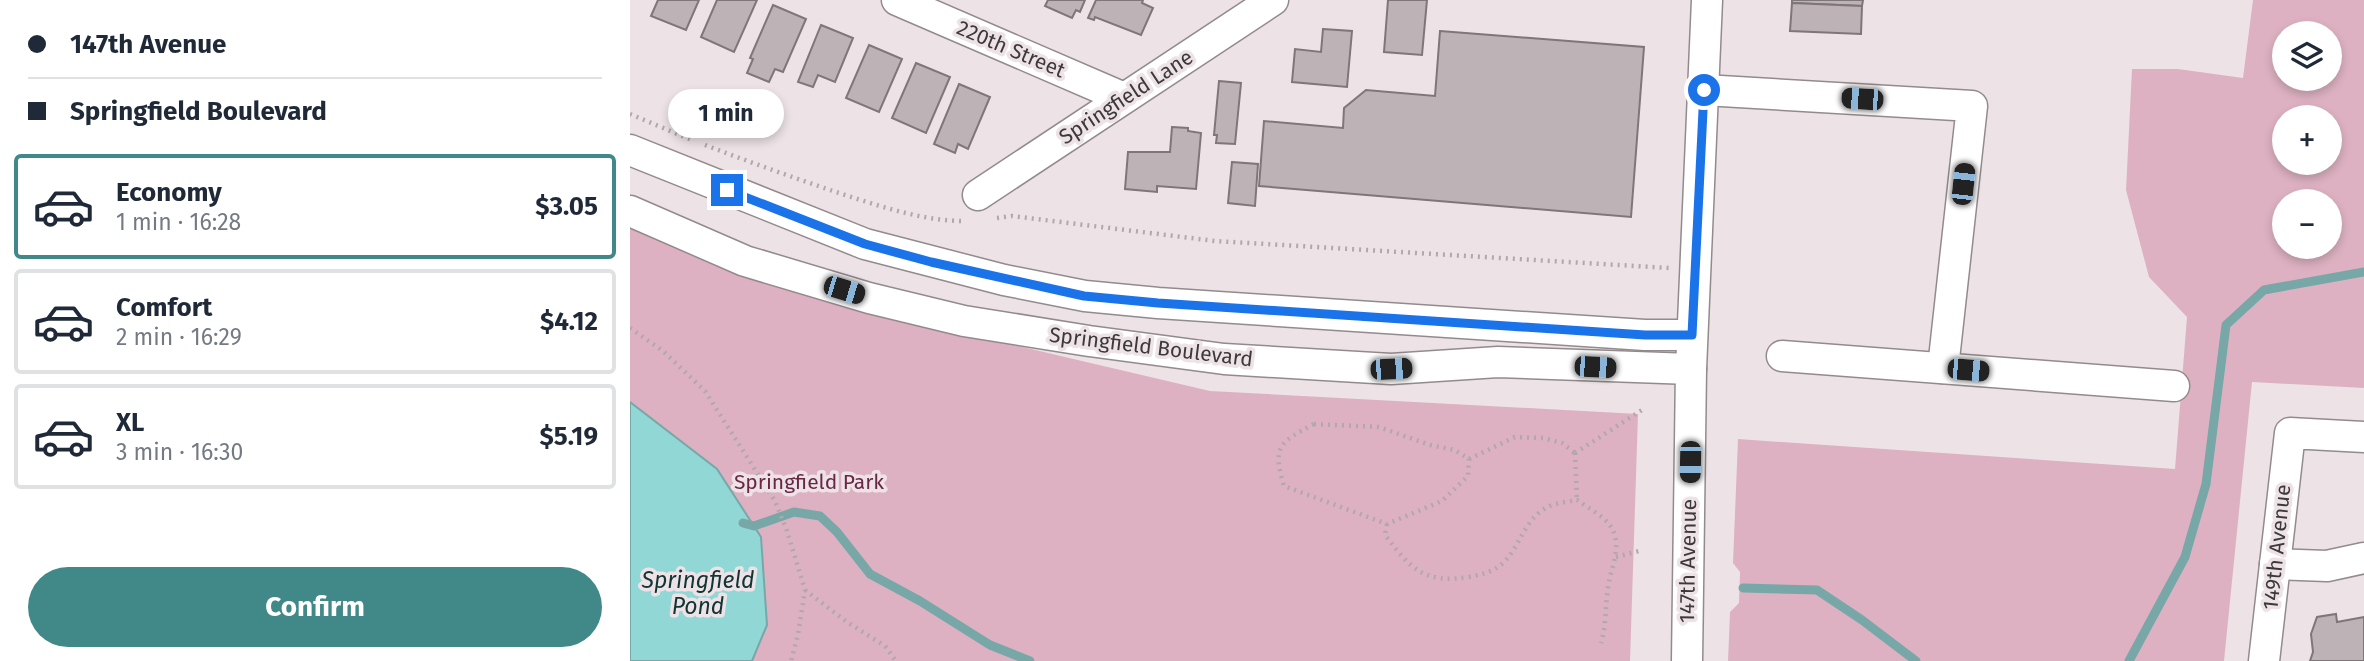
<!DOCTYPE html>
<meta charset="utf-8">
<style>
:root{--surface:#fff;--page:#f6f6f7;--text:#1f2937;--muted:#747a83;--line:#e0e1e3;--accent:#418988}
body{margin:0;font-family:"Fira Sans",sans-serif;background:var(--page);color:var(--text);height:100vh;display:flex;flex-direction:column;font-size:26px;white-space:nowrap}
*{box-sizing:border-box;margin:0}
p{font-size:23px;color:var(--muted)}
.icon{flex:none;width:38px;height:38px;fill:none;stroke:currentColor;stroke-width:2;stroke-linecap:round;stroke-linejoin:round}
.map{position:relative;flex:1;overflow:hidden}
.details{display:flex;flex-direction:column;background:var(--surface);width:630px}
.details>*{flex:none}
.banner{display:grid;align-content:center;height:154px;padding:0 28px;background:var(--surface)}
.tools{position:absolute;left:1642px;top:21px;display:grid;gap:14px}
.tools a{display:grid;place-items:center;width:70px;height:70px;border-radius:50%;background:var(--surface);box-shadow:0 4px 10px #0003;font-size:35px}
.end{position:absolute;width:32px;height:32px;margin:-16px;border:9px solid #1a73e8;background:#fff;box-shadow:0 0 0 4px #fff}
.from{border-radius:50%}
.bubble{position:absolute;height:49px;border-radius:24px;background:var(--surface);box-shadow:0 4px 10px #0003;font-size:23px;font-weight:700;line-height:49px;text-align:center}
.car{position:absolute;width:21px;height:42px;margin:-21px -10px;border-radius:9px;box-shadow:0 0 5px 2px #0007;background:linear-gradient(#222 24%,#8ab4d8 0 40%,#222 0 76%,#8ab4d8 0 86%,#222 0)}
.banner b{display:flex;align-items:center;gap:24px;height:66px;font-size:26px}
.banner b+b{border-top:2px solid var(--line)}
.banner i{width:18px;height:18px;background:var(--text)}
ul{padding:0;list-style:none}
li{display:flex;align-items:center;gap:21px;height:105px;margin:0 14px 10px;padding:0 14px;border:4px solid var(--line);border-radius:7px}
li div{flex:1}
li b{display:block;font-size:26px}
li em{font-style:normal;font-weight:700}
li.selected{border-color:var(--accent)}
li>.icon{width:63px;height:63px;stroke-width:1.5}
.button{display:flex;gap:14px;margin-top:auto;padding:14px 28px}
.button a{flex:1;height:80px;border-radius:42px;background:var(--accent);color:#fff;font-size:28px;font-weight:700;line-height:80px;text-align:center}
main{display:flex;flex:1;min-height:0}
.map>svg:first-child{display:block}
</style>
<main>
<section class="details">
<div class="banner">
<b><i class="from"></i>147th Avenue</b>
<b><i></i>Springfield Boulevard</b>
</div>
<ul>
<li class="selected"><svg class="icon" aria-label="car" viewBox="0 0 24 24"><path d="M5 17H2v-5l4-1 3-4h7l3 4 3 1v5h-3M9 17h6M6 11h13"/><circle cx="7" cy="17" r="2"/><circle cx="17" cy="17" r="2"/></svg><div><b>Economy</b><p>1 min · 16:28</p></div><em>$3.05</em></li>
<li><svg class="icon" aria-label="car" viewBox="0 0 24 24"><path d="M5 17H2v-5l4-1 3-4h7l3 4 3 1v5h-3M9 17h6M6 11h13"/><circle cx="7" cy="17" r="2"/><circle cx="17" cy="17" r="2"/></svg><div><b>Comfort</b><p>2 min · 16:29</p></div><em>$4.12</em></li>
<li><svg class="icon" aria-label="car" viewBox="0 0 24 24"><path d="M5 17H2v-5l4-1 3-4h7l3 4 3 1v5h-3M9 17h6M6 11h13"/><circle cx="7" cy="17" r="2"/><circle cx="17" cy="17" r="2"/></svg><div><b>XL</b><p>3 min · 16:30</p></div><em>$5.19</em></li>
</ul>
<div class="button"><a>Confirm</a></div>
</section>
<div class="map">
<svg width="1734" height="661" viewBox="0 0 1734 661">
<rect width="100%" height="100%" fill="#ede3e6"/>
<g fill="#ddb1c1" fill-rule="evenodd">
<path d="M1623,0H1734V388L1622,382L1594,661H1098L1100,612L1109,603L1110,572L1103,563L1108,439L1545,469L1557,317L1519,277L1496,190L1502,69H1548L1613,78ZM1654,33H1699V79H1654ZM1654,117H1699V163H1654ZM1654,201H1699V247H1654Z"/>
<polygon points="0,228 94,266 187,299 580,391 1008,414 1000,661 0,661"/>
</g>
<polygon fill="#90d7d6" stroke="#77a8a7" stroke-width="2" points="0,402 87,469 131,537 137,625 122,661 0,661"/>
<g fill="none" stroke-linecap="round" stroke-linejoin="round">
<g stroke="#77a8a7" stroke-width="9">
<polyline points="113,523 124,526 164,512 190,516 207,532 240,574 290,601 360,645 400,661"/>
<polyline points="1113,588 1187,590 1232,620 1286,661"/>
<polyline points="1499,661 1555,557 1576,484 1596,325 1634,290 1734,272"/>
</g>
</g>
<g fill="#bdb3b7" stroke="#7f7679" stroke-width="2">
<polygon points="28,0 69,0 56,30 21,16"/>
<polygon points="87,0 127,0 104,52 71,37"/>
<polygon points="418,0 455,0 450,12 446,10 442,18 415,6"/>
<polygon points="466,0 513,0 512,3 523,8 511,35 465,17 464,20 458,18"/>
<polygon points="758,0 797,0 792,55 754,52"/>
<polygon points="1162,0 1233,0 1232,6 1162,3"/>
<polygon points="1162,3 1232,6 1231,34 1160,31"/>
<polygon points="143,5 176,19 153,72 145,69 139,82 117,73 123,59 120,58"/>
<polygon points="191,25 223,38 205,82 188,75 183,87 168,82"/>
<polygon points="693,29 722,31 717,87 662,82 665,49 691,52"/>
<polygon points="810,31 1014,47 1001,217 629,186 634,121 713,128 714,108 736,90 805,96"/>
<polygon points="239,45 272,59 249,112 216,98"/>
<polygon points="286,63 320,77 296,133 262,118"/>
<polygon points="589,81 611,83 605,144 586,143 587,135 584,135"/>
<polygon points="329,84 360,97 338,149 328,144 325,153 304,144"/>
<polygon points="542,127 558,128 558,131 571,133 566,189 527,186 527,192 495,189 498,152 540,152"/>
<polygon points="602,162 628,164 625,206 598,203"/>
<polygon points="1706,614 1707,622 1734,617 1734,661 1680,661 1683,652 1681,634 1687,617"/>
</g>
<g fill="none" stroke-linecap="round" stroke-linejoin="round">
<defs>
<g id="minor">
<polyline points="267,0 494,98"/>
<polyline points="1074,90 1342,106 1313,368"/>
<polyline points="0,150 235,244 374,280 455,296 528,303 1015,335 1062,335"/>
<polyline points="348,195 643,0"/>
<polyline points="0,211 115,261 239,298 334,321 459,341 594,359 761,369 868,362 1061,369"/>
<polyline points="1152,356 1544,386"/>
<polyline points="1645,564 1697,566 1734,558"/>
<polyline points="1057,661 1061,369 1077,0"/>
<polyline points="1634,661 1660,433 1734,437"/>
</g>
</defs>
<use href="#minor" stroke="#938a8d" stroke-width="33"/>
<g stroke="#b0a8ab" stroke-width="4.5" stroke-dasharray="2 5" stroke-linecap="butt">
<polyline points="0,114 64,141"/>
<path d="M75,145C122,163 170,180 218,196C256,208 295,221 334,221"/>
<polyline points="367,218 382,216 585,241 1039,268"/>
<polyline points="0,328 33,351 75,391 145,501 157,531 175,590 168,634 161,661"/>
<path d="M684,424L749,427L800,445L825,450L839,459L838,476L812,501L757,524L654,486C642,446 649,443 684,424Z"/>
<polyline points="945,453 1012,410"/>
<polyline points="945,453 947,500"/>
<polyline points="839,459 885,437 913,438 932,443 945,453"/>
<path d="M757,524L755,535C781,569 794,584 839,577C853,574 863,572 873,563C890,547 894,520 916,508C924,503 937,502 947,500C959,509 979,518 984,533C990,550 982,566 979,582C975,603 977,623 971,643"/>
<polyline points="986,557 1009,551"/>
<polyline points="175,590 217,622 255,646 266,661"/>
</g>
<use href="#minor" stroke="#fff" stroke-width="30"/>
</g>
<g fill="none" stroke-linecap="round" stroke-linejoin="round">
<polyline stroke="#1a73e8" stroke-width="9" points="97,190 235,244 301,262 454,296 528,303 1015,335 1062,335 1074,90"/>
</g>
<g text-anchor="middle" stroke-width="7" stroke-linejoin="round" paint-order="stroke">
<g font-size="21" fill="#3c393a" stroke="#ede3e6">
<text transform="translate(381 49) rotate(23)" y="7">220th Street</text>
<text transform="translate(496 97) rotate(-33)" y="7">Springfield Lane</text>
<text transform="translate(521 347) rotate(7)" y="7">Springfield Boulevard</text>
<text transform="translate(1647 547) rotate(-84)" y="7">149th Avenue</text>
<text transform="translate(1058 561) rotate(-89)" y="7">147th Avenue</text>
</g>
<g font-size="21" fill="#6a2745" stroke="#ede3e6">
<text x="179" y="489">Springfield Park</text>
</g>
<g font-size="23" font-style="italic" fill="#113434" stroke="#ede3e6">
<text x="68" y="588">Springfield<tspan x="68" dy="26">Pond</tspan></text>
</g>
</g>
</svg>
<div class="tools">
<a><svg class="icon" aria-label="layers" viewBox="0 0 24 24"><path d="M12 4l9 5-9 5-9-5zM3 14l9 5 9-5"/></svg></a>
<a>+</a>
<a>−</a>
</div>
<i class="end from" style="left:1074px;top:90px"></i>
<i class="end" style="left:97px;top:190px"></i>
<div class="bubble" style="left:38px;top:89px;width:116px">1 min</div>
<i class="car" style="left:1232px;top:99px;rotate:274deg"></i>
<i class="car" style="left:1333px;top:184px;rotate:6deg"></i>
<i class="car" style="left:214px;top:290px;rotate:107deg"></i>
<i class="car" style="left:965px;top:367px;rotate:93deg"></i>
<i class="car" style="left:761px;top:369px;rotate:87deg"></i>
<i class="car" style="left:1338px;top:370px;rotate:95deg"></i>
<i class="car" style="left:1060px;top:462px;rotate:181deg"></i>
</div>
</main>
